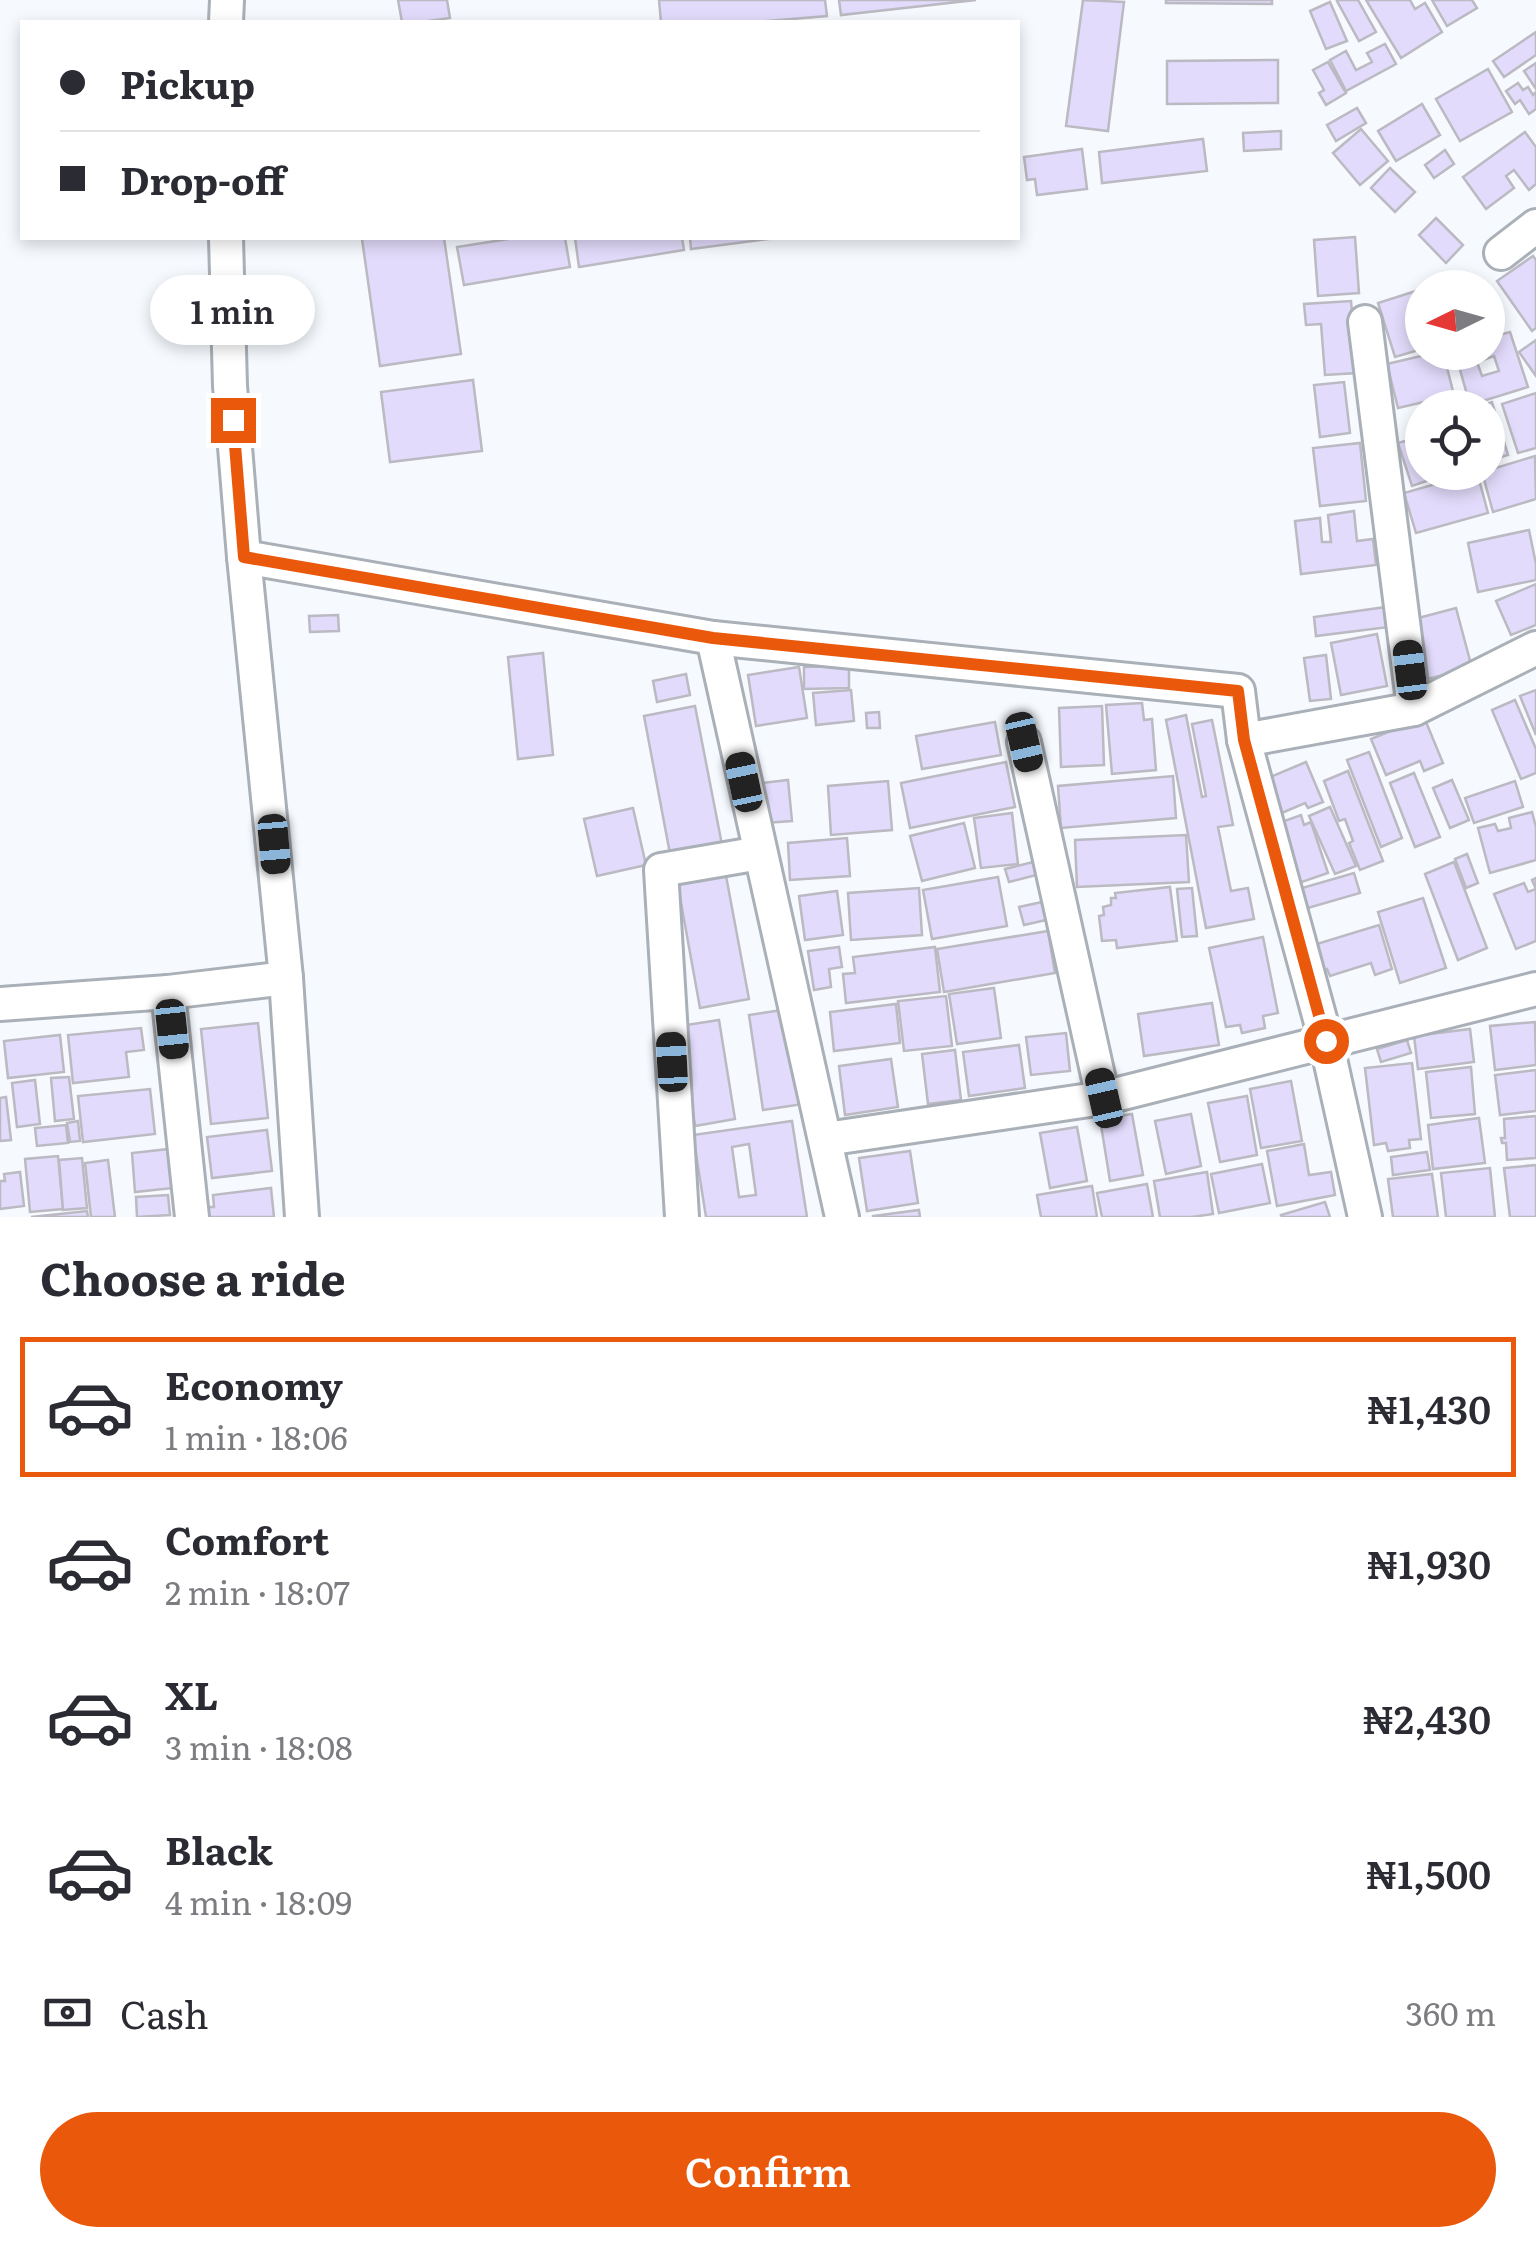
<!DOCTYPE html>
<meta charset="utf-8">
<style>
:root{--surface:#fff;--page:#f7f7f7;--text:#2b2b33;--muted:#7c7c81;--line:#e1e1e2;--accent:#ea580c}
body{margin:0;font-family:Literata,serif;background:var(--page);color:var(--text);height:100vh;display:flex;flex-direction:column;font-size:38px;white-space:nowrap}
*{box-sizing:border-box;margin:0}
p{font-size:32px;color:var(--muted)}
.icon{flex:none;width:55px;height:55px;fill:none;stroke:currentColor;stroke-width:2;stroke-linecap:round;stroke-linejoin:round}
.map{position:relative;height:1217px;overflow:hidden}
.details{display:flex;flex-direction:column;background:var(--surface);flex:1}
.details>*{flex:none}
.banner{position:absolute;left:20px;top:20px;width:1000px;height:220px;border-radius:0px;box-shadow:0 5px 15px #0003;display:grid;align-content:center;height:220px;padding:0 40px;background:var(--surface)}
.needle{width:65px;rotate:265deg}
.fabs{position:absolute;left:1405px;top:270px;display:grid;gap:20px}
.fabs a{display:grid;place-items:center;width:100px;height:100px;border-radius:50%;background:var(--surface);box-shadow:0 5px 15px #0003;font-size:50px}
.end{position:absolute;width:45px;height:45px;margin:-22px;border:12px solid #ea580c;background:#fff;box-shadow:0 0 0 5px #fff}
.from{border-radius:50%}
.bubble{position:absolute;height:70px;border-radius:35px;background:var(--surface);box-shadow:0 5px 15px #0003;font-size:32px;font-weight:600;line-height:70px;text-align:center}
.car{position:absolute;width:30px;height:60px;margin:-30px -15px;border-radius:12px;box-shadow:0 0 8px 2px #0007;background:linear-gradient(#222 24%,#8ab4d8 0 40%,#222 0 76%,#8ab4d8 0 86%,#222 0)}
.banner b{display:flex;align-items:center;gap:35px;height:95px;font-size:38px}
.banner b+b{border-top:2px solid var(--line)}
.banner i{width:25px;height:25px;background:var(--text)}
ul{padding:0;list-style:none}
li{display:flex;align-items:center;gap:30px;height:140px;margin:0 20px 15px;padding:0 20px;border:5px solid transparent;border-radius:0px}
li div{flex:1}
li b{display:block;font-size:38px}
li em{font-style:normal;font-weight:600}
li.on{border-color:var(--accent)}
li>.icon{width:90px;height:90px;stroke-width:1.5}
h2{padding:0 40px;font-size:45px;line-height:120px}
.pay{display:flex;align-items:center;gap:25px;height:110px;padding:0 40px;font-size:38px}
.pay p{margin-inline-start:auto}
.cta{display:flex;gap:20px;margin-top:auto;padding:20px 40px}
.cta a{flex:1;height:115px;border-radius:60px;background:var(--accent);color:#fff;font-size:40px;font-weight:600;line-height:115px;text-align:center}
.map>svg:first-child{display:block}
</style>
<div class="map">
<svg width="1536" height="1217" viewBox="0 0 1536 1217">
<rect width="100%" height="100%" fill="#f6faff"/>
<g fill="#e3dbfb" stroke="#bbb9c1" stroke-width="2.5" fill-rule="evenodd">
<polygon points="398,0 447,0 450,18 421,22 402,22"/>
<polygon points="659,0 825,0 827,16 757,22 661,22"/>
<polygon points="839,0 976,0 841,15"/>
<polygon points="1083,0 1124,2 1108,131 1066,126"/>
<polygon points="1166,0 1272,0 1272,4 1166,3"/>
<polygon points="1339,0 1358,0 1376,32 1359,41 1337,1"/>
<polygon points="1366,0 1410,0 1415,9 1425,3 1442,32 1401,58"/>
<polygon points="1432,0 1472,0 1477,8 1447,26"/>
<polygon points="1330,2 1347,41 1326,49 1310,11"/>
<polygon points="1536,32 1536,55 1504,77 1493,61"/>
<polygon points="1385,44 1396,64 1346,91 1330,60 1346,51 1356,70 1372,62 1367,53"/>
<polygon points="1278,60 1278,103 1167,104 1167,61"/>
<polygon points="1328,62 1346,93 1326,105 1319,93 1324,90 1313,70"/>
<polygon points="1536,63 1536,89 1524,71"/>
<polygon points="1488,69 1512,112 1460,141 1436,99"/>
<polygon points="1518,83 1523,90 1528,87 1533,95 1536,92 1536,109 1529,114 1520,100 1515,104 1506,91"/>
<polygon points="1422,104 1440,135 1396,161 1378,131"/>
<polygon points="1357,108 1366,123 1336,141 1327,125"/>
<polygon points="1361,129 1388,161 1360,185 1333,153"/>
<polygon points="1281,131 1281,149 1244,151 1243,133"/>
<polygon points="1525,132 1536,147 1536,184 1529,190 1514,170 1506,176 1514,188 1486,209 1463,177"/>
<polygon points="1203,139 1207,171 1102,183 1099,152"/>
<polygon points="1082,149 1087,189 1037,195 1035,179 1027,180 1024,157"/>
<polygon points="1445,150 1454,164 1434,178 1425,165"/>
<polygon points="1390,168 1415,192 1395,212 1371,188"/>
<polygon points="1436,218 1463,245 1446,263 1419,235"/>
<polygon points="1355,237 1359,293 1318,296 1314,240"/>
<polygon points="372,238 444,238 461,354 380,366 362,239"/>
<polygon points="515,238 565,238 570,267 464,285 457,247"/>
<polygon points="575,238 682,238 684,250 579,267"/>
<polygon points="690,238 776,238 691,249"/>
<polygon points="1533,256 1536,260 1536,328 1532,331 1497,281"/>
<polygon points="1422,289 1422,349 1395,357 1378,303"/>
<polygon points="1351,301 1357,373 1325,375 1321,324 1306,325 1304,304"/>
<path d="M1510,332L1528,387L1470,405L1455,352H1488V338ZM1494,356L1499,371L1482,376L1477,362Z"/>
<polygon points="1536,340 1536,376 1519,352"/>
<polygon points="1438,352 1443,352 1454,395 1398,408 1387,364"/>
<polygon points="473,380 482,451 390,462 381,392"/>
<polygon points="1344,382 1350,433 1320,437 1314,385"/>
<polygon points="1536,393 1536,448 1518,453 1502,404"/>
<polygon points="1492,402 1508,455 1488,461 1488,408 1474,408"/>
<polygon points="1422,436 1422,472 1453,472 1412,486 1398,443"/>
<polygon points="1360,443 1366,501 1320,506 1313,448"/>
<polygon points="1535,456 1536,499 1493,512 1482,472"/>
<polygon points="1477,472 1488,513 1416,533 1404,493"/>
<polygon points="1354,511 1357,541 1373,539 1376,565 1301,574 1295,521 1320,518 1322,542 1331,542 1328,515"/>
<polygon points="1529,530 1536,564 1536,580 1478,592 1468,543"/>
<polygon points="1536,584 1536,625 1511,635 1496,601"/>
<polygon points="1386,607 1389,627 1316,636 1314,617"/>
<polygon points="1456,608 1472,668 1427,679 1411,620"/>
<polygon points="338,615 339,631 310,632 309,616"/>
<polygon points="1377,634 1387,686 1341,695 1331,643"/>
<polygon points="543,653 553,755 518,759 508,657"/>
<polygon points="1326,655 1331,699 1310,701 1304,658"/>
<polygon points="849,666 849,688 804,689 804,667"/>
<polygon points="799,667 807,718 756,726 748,675"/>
<polygon points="686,674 690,695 657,702 653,681"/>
<polygon points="851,690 854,721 816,725 813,693"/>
<polygon points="1536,690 1536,735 1520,696"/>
<polygon points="1515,700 1536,749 1536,773 1521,779 1492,710"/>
<polygon points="1142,703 1144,720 1152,719 1156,770 1112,774 1106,705"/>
<polygon points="695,706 723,850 671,859 644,716"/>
<polygon points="1102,706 1104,765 1061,767 1059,708"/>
<polygon points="879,712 880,728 867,728 866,713"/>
<polygon points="1186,715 1202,797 1206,796 1192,724 1212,720 1233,825 1218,827 1231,891 1248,888 1254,919 1206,928 1166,720"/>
<polygon points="1424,717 1443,763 1424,771 1420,761 1386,775 1371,739"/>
<polygon points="995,722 1001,755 922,769 916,736"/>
<polygon points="1369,752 1402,838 1381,847 1347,760"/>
<polygon points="1006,762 1015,807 910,828 901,783"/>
<polygon points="1306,762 1323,802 1308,808 1305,803 1277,815 1263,780"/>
<polygon points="1348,771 1383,861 1360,870 1349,843 1353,841 1345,819 1339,821 1324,781"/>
<polygon points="1414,773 1440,837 1415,847 1390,783"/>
<polygon points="1173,776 1176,818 1061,828 1058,786"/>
<polygon points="788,780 792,821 765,823 761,783"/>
<polygon points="1452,780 1469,820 1450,828 1433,788"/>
<polygon points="888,781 892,830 831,835 828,786"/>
<polygon points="1515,781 1523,807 1474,823 1465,798"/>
<polygon points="1330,807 1356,866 1335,874 1309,816"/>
<polygon points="633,808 646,865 597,876 584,819"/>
<polygon points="1532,812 1536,827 1536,860 1490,873 1478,828 1495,824 1498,831 1511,828 1509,818"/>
<polygon points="1012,813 1018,864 981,868 974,818"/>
<polygon points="1301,815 1304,825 1311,822 1328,873 1296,884 1276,824"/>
<polygon points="964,823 975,868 922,881 910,836"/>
<polygon points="1186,835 1189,882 1077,887 1075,840"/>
<polygon points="847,838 850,876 790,880 788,843"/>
<polygon points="1467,854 1478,883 1466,888 1455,859"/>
<polygon points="1033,862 1036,875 1009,882 1005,869"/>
<polygon points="1454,862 1487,948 1458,960 1425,874"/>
<polygon points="724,865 749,999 700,1008 676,875"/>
<polygon points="1354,873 1360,893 1301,910 1295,890"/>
<polygon points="998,877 1007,926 932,939 923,890"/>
<polygon points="1536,878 1536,941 1516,949 1494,894 1524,883 1528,892 1536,889 1532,880"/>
<polygon points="1170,887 1177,941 1117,948 1116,940 1102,941 1099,916 1104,915 1103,907 1111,905 1111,898 1116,898 1115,893"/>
<polygon points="919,888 922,935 851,940 848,893"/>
<polygon points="1192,888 1197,936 1182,937 1177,889"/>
<polygon points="837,891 843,935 805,940 799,896"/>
<polygon points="1423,898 1446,968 1400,983 1378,912"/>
<polygon points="1042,902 1046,920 1024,925 1019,907"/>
<polygon points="1379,925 1392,969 1375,975 1371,963 1330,976 1327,969 1318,971 1310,946"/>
<polygon points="1048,931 1055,973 944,992 937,949"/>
<polygon points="1263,937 1278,1013 1263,1016 1265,1028 1242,1033 1240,1025 1226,1027 1209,948"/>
<polygon points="839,947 842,967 829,969 831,987 814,990 808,951"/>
<polygon points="935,947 940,992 846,1003 843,974 855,973 853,957"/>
<polygon points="994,988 1001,1038 957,1044 949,994"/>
<polygon points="946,996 952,1046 904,1051 898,1001"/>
<polygon points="1212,1003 1219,1045 1144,1056 1138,1014"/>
<polygon points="896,1004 900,1043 834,1051 830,1012"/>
<polygon points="789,1009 803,1104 763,1110 749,1015"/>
<polygon points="719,1020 735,1119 695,1126 680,1026"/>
<polygon points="1535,1022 1536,1065 1495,1070 1490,1026"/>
<polygon points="258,1023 268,1118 211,1124 201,1029"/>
<polygon points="141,1028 144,1050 126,1052 129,1077 73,1083 68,1035"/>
<polygon points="1470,1029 1474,1062 1418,1069 1414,1036"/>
<polygon points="1066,1033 1070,1071 1031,1075 1026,1037"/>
<polygon points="60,1035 64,1072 8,1078 4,1041"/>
<polygon points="1407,1040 1411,1053 1381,1062 1377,1049"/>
<polygon points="1019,1045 1025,1088 969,1096 963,1052"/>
<polygon points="955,1050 961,1100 928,1104 922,1054"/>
<polygon points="891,1059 898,1107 845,1115 839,1066"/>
<polygon points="1412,1063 1421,1139 1409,1140 1410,1148 1388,1151 1386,1143 1374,1145 1365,1068"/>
<polygon points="1471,1067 1475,1114 1431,1118 1426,1072"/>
<polygon points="1536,1070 1536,1111 1500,1115 1495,1075"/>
<polygon points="69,1077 74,1119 55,1121 51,1078"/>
<polygon points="35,1080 40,1124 17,1127 12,1083"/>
<polygon points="1291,1081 1302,1141 1261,1148 1250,1089"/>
<polygon points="150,1089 155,1134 83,1142 78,1096"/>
<polygon points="1247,1096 1257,1155 1220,1162 1208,1103"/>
<polygon points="6,1097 11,1140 0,1141 0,1098"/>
<polygon points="1132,1114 1143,1175 1110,1181 1100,1119"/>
<polygon points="1191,1114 1201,1166 1166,1174 1155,1121"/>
<polygon points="1536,1116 1536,1158 1507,1160 1506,1143 1502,1143 1501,1138 1505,1138 1504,1119"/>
<polygon points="1479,1118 1485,1163 1433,1169 1428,1125"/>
<polygon points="78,1121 80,1141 70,1142 67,1123"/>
<path d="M792,1121L807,1217H706L693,1135ZM749,1144L756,1195L739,1197L732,1147Z"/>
<polygon points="66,1125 68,1143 37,1146 35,1128"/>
<polygon points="1077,1127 1087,1181 1050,1188 1040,1133"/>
<polygon points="267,1130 272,1171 212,1178 207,1137"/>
<polygon points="1304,1144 1309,1175 1331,1172 1335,1195 1277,1206 1267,1151"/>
<polygon points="169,1149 173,1188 135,1192 132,1153"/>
<polygon points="910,1151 918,1203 867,1211 859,1158"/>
<polygon points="1427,1152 1430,1170 1393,1175 1391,1157"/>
<polygon points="58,1156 63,1209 30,1212 25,1159"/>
<polygon points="82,1158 87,1208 63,1210 59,1160"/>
<polygon points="108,1160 115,1217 91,1217 85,1163"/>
<polygon points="1262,1164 1270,1203 1219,1213 1211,1174"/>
<polygon points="1536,1165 1536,1217 1510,1217 1504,1168"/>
<polygon points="1490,1168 1495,1217 1446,1217 1441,1173"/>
<polygon points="20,1172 24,1206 0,1209 0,1181 5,1181 4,1174"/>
<polygon points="1207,1172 1213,1214 1192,1217 1160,1217 1154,1181"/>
<polygon points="1432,1174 1438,1217 1393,1217 1388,1179"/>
<polygon points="1147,1184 1153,1217 1102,1217 1097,1193"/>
<polygon points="1092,1186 1097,1217 1041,1217 1037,1195"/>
<polygon points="271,1188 274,1217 209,1217 208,1207 214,1207 213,1195"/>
<polygon points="168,1195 170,1215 137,1217 136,1197"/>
<polygon points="1325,1202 1330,1217 1282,1217 1281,1215"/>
<polygon points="919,1210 920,1217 873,1217 873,1216"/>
<polygon points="87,1211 88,1217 31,1217"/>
</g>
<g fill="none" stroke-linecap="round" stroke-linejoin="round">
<defs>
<g id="street">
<polyline points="226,22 227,0"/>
<polyline points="226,238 230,386 244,557 286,978 302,1217"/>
<polyline points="1501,253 1536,226"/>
<polyline points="1365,322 1414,709"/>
<polyline points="244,557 713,638 1238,691 1244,740 1326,1041 1365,1217"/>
<polyline points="713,638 842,1217"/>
<polyline points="1244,740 1414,709 1536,648"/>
<polyline points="1024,742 1103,1098"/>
<polyline points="168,992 192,1217"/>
<polyline points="0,1004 168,992 286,978"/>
<polyline points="826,1139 1103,1098 1536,989"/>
<polyline points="682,1217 661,870 760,853"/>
</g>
</defs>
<use href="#street" stroke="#aab0b7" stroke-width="38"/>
<use href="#street" stroke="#fff" stroke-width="32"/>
</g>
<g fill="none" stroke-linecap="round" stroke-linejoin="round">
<polyline stroke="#ea580c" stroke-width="12" points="233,420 244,557 713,638 1238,691 1244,740 1326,1041"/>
</g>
</svg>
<div class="fabs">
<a><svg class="needle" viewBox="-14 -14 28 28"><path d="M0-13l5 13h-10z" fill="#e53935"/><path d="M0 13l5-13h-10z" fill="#7c7c81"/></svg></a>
<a><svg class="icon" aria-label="locate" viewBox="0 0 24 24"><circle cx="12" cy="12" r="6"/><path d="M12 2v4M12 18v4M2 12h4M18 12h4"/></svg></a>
</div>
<i class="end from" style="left:1326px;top:1041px"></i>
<i class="end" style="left:233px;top:420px"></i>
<div class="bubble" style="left:150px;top:275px;width:165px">1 min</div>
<i class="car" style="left:1410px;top:670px;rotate:353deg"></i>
<i class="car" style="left:1024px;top:742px;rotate:167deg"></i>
<i class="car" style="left:744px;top:782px;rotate:348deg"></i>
<i class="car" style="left:274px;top:844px;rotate:175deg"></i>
<i class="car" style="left:172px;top:1029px;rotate:174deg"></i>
<i class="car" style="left:672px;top:1062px;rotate:357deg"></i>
<i class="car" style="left:1104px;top:1098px;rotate:347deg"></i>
<div class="banner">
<b><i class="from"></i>Pickup</b>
<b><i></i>Drop-off</b>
</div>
</div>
<section class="details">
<h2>Choose a ride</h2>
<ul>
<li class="on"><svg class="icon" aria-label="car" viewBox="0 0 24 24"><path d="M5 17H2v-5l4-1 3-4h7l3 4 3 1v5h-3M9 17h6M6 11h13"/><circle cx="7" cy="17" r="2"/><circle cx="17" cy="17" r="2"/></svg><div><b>Economy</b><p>1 min · 18:06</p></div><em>₦1,430</em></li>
<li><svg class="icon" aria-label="car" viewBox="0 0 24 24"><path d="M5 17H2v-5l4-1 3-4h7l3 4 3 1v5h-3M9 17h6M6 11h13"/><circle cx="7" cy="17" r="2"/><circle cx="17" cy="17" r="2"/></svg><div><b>Comfort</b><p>2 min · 18:07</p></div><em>₦1,930</em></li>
<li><svg class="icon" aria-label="car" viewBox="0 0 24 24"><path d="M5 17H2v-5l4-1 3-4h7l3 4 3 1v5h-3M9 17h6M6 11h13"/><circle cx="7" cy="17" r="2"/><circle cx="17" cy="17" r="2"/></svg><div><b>XL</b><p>3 min · 18:08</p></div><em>₦2,430</em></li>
<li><svg class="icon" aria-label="car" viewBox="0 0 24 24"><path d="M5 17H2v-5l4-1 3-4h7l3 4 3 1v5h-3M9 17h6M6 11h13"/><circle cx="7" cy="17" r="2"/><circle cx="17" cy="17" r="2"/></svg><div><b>Black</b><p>4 min · 18:09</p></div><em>₦1,500</em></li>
</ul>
<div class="pay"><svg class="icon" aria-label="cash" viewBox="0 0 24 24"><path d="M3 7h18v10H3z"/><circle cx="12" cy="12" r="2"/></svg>Cash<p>360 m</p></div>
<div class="cta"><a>Confirm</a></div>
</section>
